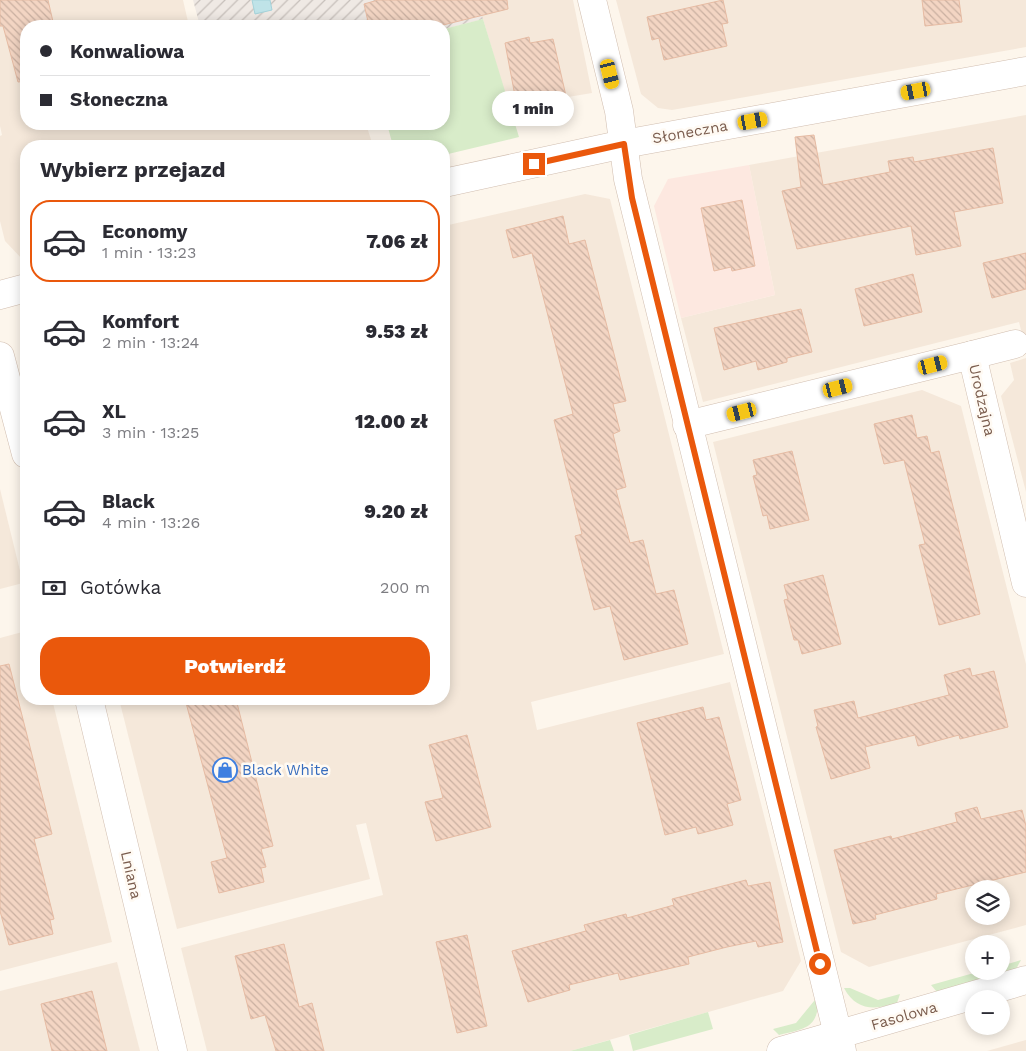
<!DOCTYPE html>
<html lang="pl">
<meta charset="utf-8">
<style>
:root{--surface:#fff;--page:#f2f2f3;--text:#2b2b33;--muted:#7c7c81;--line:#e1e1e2;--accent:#ea580c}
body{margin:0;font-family:"Work Sans",sans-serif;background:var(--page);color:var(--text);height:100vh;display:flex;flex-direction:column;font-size:19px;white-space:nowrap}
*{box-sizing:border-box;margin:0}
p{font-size:16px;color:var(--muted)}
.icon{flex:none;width:28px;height:28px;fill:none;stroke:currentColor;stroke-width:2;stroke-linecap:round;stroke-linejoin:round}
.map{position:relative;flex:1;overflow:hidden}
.panel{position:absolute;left:20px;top:140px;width:430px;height:565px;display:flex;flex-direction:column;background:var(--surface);border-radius:20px;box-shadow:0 2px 12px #0003}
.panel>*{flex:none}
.hud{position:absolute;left:20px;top:20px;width:430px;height:110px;border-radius:20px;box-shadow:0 2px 12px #0003;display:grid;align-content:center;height:110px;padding:0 20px;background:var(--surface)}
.buttons{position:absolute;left:965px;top:880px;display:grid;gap:10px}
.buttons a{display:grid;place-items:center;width:45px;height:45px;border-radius:50%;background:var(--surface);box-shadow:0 2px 12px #0003;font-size:25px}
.end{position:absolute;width:22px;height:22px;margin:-11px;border:6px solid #ea580c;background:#fff;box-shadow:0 0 0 2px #fff}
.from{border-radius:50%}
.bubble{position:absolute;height:35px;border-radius:18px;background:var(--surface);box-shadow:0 2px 12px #0003;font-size:16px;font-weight:800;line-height:35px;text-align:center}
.car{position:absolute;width:15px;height:30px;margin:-15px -8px;border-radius:6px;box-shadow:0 0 4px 1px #0007;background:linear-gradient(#f5c518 24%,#345 0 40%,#f5c518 0 76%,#345 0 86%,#f5c518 0)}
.hud b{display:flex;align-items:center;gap:18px;height:48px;font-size:19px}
.hud b+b{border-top:1px solid var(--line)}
.hud i{width:12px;height:12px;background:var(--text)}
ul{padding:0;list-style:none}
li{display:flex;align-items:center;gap:15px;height:82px;margin:0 10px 8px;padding:0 10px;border:2px solid transparent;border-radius:20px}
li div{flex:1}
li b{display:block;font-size:19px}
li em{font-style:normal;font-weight:800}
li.selected{border-color:var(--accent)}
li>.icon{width:45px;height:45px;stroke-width:1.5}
h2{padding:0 20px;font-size:22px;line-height:60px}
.pay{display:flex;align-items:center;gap:12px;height:55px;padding:0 20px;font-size:19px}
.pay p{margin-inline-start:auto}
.action{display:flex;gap:10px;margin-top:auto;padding:10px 20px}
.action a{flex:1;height:58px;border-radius:20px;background:var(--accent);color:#fff;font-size:20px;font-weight:800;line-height:58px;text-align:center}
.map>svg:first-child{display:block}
</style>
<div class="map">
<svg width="1026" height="1051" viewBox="0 0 1026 1051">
<defs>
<pattern id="industrial-furrows" width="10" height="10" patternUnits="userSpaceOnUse" patternTransform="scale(1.25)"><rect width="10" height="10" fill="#efe9e4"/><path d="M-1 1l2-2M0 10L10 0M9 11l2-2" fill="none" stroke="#c7c0bb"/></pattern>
<pattern id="building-back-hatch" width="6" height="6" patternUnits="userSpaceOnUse" patternTransform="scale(1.25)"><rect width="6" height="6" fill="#f3d5c3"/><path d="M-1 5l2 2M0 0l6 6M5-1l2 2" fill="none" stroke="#cab0a1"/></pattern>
</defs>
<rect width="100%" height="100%" fill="#fdf6ec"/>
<g fill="#f5e8da" fill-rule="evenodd">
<polygon points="0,0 183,0 189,26 26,26 26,124 366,124 373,146 26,146 26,260 24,261 5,241 0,221 0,136 2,135 0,126"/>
<polygon points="193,0 573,0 592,93 568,97 566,110 513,121 483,19 444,29 444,26"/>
<polygon points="616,0 1026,0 1026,47 672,110 658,108 641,94"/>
<polygon points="1026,115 1026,350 1019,322 703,402 681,318 775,295 749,165"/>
<polygon points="585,194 610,199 724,654 531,702 537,730 730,682 801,961 783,991 570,1051 207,1051 181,948 383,895 366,823 356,825 370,879 177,929 119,699 444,699 444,226"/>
<polygon points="1026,358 1026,492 1001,396 1014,380 1010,363"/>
<path d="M922,390L961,406L1026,664V925L869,967L841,952L713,442ZM974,889H1001V916H974Z"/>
<polygon points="0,489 23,583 0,589"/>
<polygon points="26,631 26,699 52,699 112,942 0,971 0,638"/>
<polygon points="117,962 140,1051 0,1051 0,991"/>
<polygon points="1026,1040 1026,1051 987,1051"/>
</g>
<polygon fill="#fde8e0" points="749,165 775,295 681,318 654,206 668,179"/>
<polygon fill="url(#industrial-furrows)" points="193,0 477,0 483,19 444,29 444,26 200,26"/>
<g fill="#d8ecc9">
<polygon points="483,19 519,137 444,155 444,146 393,146 387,124 444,124 444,29"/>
<polygon points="1021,960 1016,969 937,992 931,985 981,971 1001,971 1001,966"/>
<path d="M844,988H850L878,1000L900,994L897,1003C875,1010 856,1011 844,988Z"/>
<path d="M819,995C818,1028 808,1028 779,1035L773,1029L796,1023Z"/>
<polygon points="708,1012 713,1029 633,1051 629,1035"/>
<polygon points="610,1040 614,1051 570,1051"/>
</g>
<polygon fill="#bfe3e8" stroke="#a5d3da" points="252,0 270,0 272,10 255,14"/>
<g fill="url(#building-back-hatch)" stroke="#e6bba3">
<polygon points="0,0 48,0 54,26 26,26 26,81 18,82 3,26 0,26"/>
<polygon points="378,0 507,0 508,9 439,26 369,26 364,4"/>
<polygon points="723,0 728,23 722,24 727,46 664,60 659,38 652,40 647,17"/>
<polygon points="922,0 959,0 962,22 925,26"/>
<polygon points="529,37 530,43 553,39 566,96 543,101 545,107 518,112 505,43"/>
<polygon points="814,135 823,185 890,172 888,161 913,157 914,162 993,148 1003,203 954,212 961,246 916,255 911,226 797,249 782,191 801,187 795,137"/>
<polygon points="742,200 755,266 732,271 731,267 714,271 701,208"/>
<polygon points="563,216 569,244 585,240 626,401 613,404 620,431 613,434 626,487 616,490 630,543 643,540 656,594 674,590 688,644 624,660 610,606 594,610 575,536 582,534 554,420 573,414 532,253 513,258 506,230"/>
<polygon points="1026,253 1026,289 992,298 983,263"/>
<polygon points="913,274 922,312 864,326 855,289"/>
<polygon points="801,309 812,352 787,358 787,362 758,370 756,361 724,370 714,328"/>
<polygon points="912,415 917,438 927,436 931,453 939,451 980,614 939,625 919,545 925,544 904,460 884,464 874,424"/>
<polygon points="792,451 809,520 770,529 767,515 763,516 753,476 757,475 753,460"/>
<polygon points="823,575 841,644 802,654 798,640 794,640 784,600 788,599 784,585"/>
<polygon points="9,664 52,834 34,839 54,919 50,920 53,934 9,945 0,911 0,666"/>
<polygon points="970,668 972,676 994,671 1008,727 960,739 959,735 918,746 915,735 865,747 870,768 831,779 816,727 818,726 814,710 854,701 858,718 949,695 944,675"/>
<polygon points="185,699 236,699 273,846 261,849 266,867 261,868 264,882 219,893 211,862 227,858"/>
<polygon points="703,707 706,720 719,717 741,800 727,804 733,825 698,834 696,827 665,835 637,723"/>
<polygon points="467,735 491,827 436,841 425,802 443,798 429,745"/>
<polygon points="977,807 981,819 1022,810 1026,826 1026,872 936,894 937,899 875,915 876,919 853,924 834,850 891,836 892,839 957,822 955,813"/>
<polygon points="746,880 748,886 770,882 783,942 758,947 756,941 727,947 688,957 689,964 620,980 618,973 569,985 570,990 528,1002 512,951 586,931 584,925 626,914 627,918 674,905 672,899"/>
<polygon points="467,935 487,1026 457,1033 436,942"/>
<polygon points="284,944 299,1007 312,1003 324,1051 276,1051 265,1015 251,1019 235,956"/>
<polygon points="92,991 107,1051 52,1051 41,1004"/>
</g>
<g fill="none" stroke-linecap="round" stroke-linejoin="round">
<defs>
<g id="minor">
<polyline points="592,0 619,111 628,179 842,1051"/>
<polyline points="444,183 624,144 1026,71"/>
<polyline points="0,295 26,288"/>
<polyline points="972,355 1015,344"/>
<polyline points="0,356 26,454"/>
<polyline points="687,425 972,355 1026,583"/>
<polyline points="89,699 173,1051"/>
<polyline points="781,1051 1026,980"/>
</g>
</defs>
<use href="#minor" stroke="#d1beb0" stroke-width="29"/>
<use href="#minor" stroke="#fff" stroke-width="28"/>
</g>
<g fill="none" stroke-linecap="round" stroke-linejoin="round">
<polyline stroke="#ea580c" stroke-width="6" points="534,164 624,144 632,198 820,964"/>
</g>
<defs>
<symbol id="shop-ring" viewBox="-11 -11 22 22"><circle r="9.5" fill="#fffaf3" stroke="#3f7fe0" stroke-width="1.5"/><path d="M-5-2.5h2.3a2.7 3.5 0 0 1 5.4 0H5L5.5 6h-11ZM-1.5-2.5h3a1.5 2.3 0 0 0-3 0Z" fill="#3f7fe0"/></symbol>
</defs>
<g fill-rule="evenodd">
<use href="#shop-ring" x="211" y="756" width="28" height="28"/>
</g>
<g text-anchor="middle" stroke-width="5" stroke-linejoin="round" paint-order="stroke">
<g font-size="15" fill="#7a5c4d" stroke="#fffaf3">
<text transform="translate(690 132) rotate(-10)" y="5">Słoneczna</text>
<text transform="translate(982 400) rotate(77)" y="5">Urodzajna</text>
<text transform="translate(131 875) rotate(77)" y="5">Lniana</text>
<text transform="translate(904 1016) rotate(-16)" y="5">Fasolowa</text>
</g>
<g font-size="15" fill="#366cbe" stroke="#fffaf3" text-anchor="start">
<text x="242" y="775">Black White</text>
</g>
</g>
</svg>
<div class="buttons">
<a><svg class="icon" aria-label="layers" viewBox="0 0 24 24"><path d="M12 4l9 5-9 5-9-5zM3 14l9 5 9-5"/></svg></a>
<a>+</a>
<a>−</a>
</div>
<i class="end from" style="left:820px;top:964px"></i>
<i class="end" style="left:534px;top:164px"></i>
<div class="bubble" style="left:492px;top:91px;width:82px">1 min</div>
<i class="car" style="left:610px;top:74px;rotate:166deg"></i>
<i class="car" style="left:916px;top:91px;rotate:259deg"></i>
<i class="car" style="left:753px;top:121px;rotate:80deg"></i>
<i class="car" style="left:933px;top:365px;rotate:76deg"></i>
<i class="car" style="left:838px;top:388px;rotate:76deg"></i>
<i class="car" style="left:742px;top:412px;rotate:256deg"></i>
<div class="hud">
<b><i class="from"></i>Konwaliowa</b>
<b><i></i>Słoneczna</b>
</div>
<section class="panel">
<h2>Wybierz przejazd</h2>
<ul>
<li class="selected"><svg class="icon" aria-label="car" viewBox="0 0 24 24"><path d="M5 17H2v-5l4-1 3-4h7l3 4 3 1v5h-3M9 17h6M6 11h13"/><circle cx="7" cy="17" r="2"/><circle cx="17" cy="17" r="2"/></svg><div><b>Economy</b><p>1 min · 13:23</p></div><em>7.06 zł</em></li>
<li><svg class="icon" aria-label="car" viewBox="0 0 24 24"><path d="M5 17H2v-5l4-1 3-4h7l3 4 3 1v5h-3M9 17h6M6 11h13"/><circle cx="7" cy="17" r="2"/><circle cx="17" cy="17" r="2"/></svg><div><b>Komfort</b><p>2 min · 13:24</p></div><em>9.53 zł</em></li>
<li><svg class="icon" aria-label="car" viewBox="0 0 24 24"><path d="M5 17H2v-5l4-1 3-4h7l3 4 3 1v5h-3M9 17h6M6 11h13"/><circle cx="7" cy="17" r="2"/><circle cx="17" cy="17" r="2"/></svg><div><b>XL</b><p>3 min · 13:25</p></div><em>12.00 zł</em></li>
<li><svg class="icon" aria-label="car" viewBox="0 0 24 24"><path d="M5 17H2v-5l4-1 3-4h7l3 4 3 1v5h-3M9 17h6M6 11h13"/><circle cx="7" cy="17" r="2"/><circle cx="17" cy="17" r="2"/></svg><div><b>Black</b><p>4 min · 13:26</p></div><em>9.20 zł</em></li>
</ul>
<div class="pay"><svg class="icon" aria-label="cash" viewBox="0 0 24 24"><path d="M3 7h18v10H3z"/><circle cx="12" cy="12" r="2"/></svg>Gotówka<p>200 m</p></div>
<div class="action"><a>Potwierdź</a></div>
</section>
</div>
